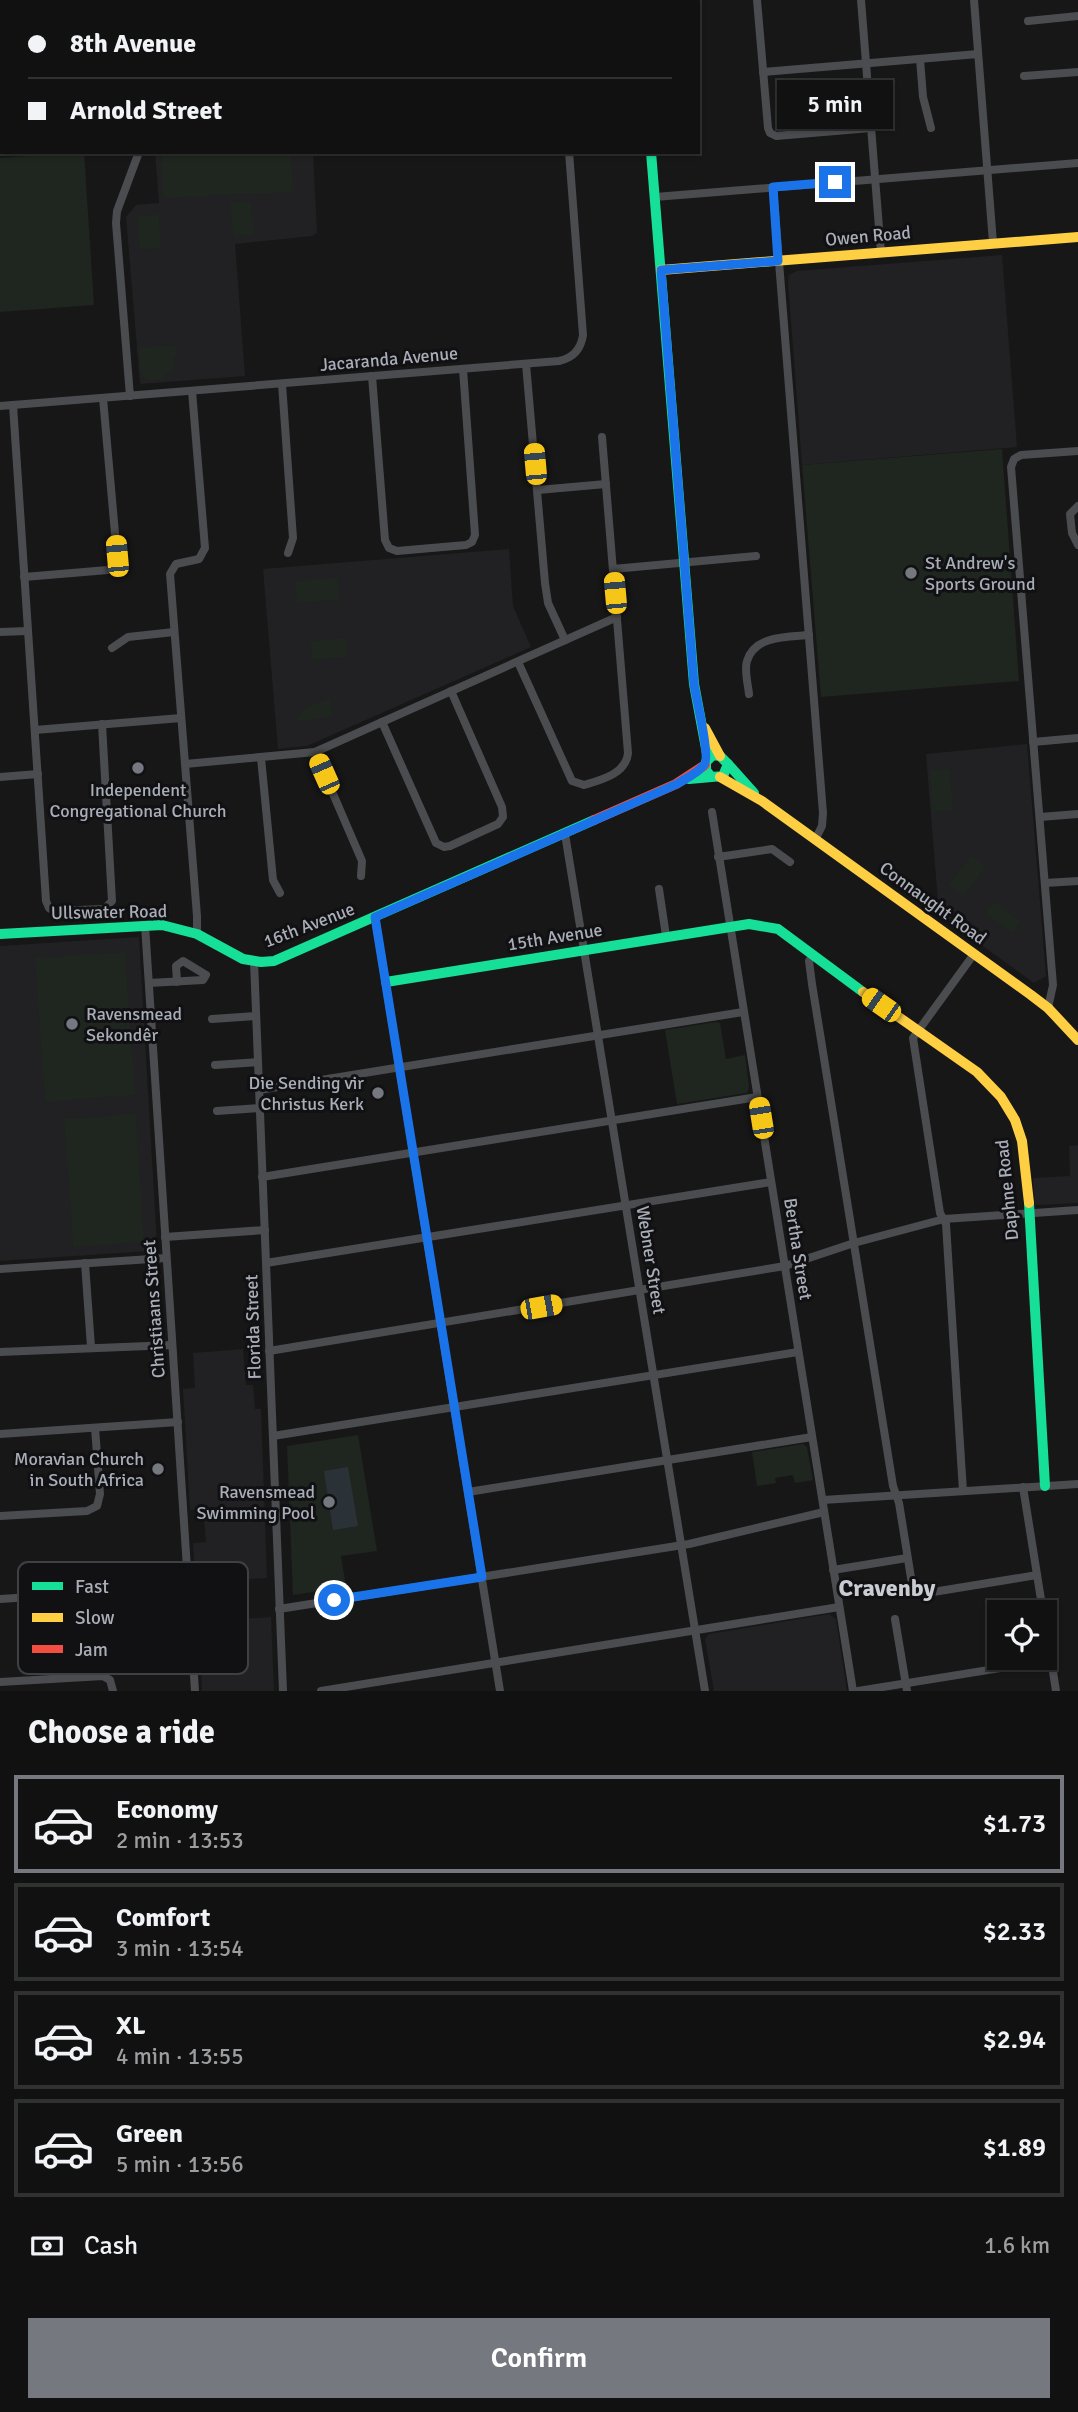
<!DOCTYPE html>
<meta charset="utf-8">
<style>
:root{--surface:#111;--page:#1e1f1f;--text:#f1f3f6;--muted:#9c9d9f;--line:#303131;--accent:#75787f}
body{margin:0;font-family:Signika,sans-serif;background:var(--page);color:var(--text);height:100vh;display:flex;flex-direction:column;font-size:26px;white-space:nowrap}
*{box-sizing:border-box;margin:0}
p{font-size:23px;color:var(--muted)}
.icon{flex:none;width:38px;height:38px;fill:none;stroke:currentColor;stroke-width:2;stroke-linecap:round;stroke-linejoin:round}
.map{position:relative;height:1691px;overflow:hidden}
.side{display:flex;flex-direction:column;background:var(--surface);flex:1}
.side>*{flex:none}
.guide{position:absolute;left:0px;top:0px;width:700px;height:154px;box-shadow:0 2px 5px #0004,0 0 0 2px var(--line);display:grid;align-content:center;height:154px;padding:0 28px;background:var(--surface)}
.tools{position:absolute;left:987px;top:1600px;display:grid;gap:14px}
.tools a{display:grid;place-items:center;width:70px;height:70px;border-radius:0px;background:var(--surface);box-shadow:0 2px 5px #0004,0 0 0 2px var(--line);font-size:35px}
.end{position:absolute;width:32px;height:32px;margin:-16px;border:9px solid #1a73e8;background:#fff;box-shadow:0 0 0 4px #fff}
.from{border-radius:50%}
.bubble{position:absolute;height:49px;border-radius:0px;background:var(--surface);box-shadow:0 2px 5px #0004,0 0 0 2px var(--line);font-size:23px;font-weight:600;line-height:49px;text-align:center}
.car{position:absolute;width:21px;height:42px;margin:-21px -10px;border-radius:9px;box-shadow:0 0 5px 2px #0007;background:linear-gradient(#f5c518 24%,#345 0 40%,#f5c518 0 76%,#345 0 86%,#f5c518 0)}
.guide b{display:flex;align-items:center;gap:24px;height:66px;font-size:26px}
.guide b+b{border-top:2px solid var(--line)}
.guide i{width:18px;height:18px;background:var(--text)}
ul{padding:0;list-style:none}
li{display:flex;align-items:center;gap:21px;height:98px;margin:0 14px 10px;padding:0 14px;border:4px solid var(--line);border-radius:0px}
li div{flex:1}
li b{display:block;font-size:26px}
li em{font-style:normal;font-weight:600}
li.on{border-color:var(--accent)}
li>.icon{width:63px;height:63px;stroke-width:1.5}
h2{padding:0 28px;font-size:32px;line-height:84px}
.pay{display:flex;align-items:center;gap:18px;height:77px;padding:0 28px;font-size:26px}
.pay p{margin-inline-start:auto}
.primary-button{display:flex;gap:14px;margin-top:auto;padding:14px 28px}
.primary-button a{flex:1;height:80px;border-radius:0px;background:var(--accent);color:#fff;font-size:28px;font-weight:600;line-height:80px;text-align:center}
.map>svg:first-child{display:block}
</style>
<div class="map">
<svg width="1078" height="1691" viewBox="0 0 1078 1691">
<rect width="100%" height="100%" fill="#171717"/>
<g fill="#212123">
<polygon points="155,152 313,152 317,233 312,236 235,244 245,376 140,384 126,217 136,205 159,203"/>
<polygon points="1002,255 1017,447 802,465 788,282 789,275 796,271"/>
<polygon points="509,549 513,606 531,647 307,746 278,749 263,569"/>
<polygon points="1027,744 1046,976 1034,983 939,914 926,754"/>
<polygon points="139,937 157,1245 150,1251 0,1261 0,946"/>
<polygon points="1078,1145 1078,1203 1035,1205 1033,1178 1070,1176 1069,1146"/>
<polygon points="243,1349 246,1385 253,1385 255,1409 261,1409 267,1578 196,1582 193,1543 206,1542 203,1509 190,1510 183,1389 195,1388 193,1353"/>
<polygon points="829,1614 836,1619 847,1691 714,1691 705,1639 709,1634"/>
<polygon points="271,1617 274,1691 202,1691 199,1622"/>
</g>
<g fill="#1f251f">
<polygon points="84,152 94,305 0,312 0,158"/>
<polygon points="161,152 291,152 293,192 163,198"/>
<polygon points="251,201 254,235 233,236 230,203"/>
<polygon points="159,214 161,248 140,250 137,216"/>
<path d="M176,345L178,355L173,357L174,369L166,374L164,380C135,382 141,372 139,348Z"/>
<polygon points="1002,449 1019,681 821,697 802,465"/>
<polygon points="338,578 339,600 297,603 295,581"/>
<polygon points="346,638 348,657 312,660 310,641"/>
<polygon points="330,698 333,716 299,722 298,718 306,707"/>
<polygon points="950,769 953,811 932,812 930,770"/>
<polygon points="971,856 986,866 964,896 949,885"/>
<polygon points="994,901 1021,921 1012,933 985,913"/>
<polygon points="125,952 135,1095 45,1102 35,958"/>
<polygon points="716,1022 720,1023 726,1059 745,1055 749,1087 747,1093 677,1104 665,1030"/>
<polygon points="136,1114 144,1242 73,1247 64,1119"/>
<polygon points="358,1435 377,1551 341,1556 346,1587 293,1595 287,1446"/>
<polygon points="803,1444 807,1447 813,1480 795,1483 793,1475 775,1478 776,1483 757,1486 752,1452"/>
</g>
<polygon fill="#2a3238" points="348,1467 358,1526 333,1530 324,1471"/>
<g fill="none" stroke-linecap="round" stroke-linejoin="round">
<g stroke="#4b4c4f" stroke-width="8">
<polyline points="254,0 254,2"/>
<polyline points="639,0 639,2"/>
<polyline points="757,0 768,128 770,133 776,136 871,128"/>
<polyline points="861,0 881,253"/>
<polyline points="974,0 993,243"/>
<polyline points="1028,21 1078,16"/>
<polyline points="920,59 923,97 931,128"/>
<polyline points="763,72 978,54"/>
<polyline points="1024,76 1078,72"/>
<polyline points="773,187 823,813 822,826 815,840"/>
<polyline points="655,197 1078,163"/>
<polyline points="526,364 545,583 548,603 565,640"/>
<polyline points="372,376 385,540 389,548 397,551 466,545 472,542 475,535 463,369"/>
<polyline points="282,384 293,538 288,553"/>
<polyline points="192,391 205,548 199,559 176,564 170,574 197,916 197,934"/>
<polyline points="130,396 116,223 117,211 139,152"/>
<polyline points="13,405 46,901 49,908 54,911 104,909 112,901 102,724"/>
<path d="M0,406L559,361C573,358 581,349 583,335L569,152"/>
<polyline points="538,490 606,484"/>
<polyline points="1078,506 1070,514 1072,533 1078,545"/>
<polyline points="613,569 756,556"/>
<polyline points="24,577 108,570 115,564 117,556 103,398"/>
<polyline points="0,632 28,631"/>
<polyline points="112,648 128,637 174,632"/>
<path d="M518,662L572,781L584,785C601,780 626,774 628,753L602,437"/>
<path d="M749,694C748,684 744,670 747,661C755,635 788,637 809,635"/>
<polyline points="382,722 436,843 444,847 450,846 498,824 503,817 502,807 451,691"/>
<polyline points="35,730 181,718"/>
<polyline points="1033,742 1078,738"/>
<polyline points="315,752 362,861 361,876"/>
<polyline points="261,758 273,880 280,893"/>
<polyline points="185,764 315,752 617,617"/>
<polyline points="0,777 38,774"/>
<polyline points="712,812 853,1691"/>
<polyline points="1040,817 1078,814"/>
<polyline points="565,834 705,1691"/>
<polyline points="718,857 772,849 790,862"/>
<polyline points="1045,883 1078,881"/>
<polyline points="659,889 666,936"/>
<polyline points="375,917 500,1691"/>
<polyline points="145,925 195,1691"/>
<polyline points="813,955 809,961 812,984 893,1486 899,1503 912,1584 917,1591 927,1593 1037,1575"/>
<polyline points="254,961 283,1691"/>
<polyline points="149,983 203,980 206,975 183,961 176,966 177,982"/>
<polyline points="1048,1008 1053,985 1011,467 1014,459 1021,455 1078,451"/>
<polyline points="212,1019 256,1016"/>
<polyline points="215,1065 258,1062"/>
<polyline points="259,1090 743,1012"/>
<polyline points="217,1111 260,1108"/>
<polyline points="262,1177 757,1097"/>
<polyline points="165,1237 265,1230"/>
<polyline points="85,1263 91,1347"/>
<polyline points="266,1263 771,1182"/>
<polyline points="0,1269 166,1258"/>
<polyline points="269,1351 785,1266 854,1243 944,1219 1078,1210"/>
<polyline points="0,1352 172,1345"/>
<polyline points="0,1434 178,1422"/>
<polyline points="273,1436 798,1352"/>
<polyline points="1023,1487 1043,1612"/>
<polyline points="963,1491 946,1224 940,1213 913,1038 974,954"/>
<polyline points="468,1492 812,1437"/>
<polyline points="823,1500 1078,1484"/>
<polyline points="0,1516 87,1511 97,1506 100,1494 95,1428"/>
<polyline points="833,1570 907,1558"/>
<polyline points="0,1599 189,1587"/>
<polyline points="279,1609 689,1544 824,1512"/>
<polyline points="895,1619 907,1691"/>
<polyline points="1045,1620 1056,1691"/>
<polyline points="0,1682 103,1676 110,1680 113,1691"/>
<polyline points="321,1691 839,1607"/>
<polyline points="858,1691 1051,1660"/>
</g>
<g stroke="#16e098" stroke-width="10">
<polyline points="60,0 61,2"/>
<polyline points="318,0 318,2"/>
<polyline points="0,120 2,120"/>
<polyline points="651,152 694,684 708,759"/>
<polyline points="728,764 754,793"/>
<polyline points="689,779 723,776 728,764 720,756 713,755 706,762 706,770 711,777"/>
<polyline points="0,934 162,925 197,934 243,959 261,962 274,961 594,820"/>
<polyline points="386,982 749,924 778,929 863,992"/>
<polyline points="1029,1203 1045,1486"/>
</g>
<g stroke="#ffcf43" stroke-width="10">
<polyline points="661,270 1078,237"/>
<polyline points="705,728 720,756"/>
<polyline points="720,777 762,801 1031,995 1048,1008 1078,1040"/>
<polyline points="863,992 977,1072 1001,1097 1015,1120 1022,1141 1029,1203"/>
</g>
<polyline stroke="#f24e42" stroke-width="10" points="594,820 676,784 705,765"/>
</g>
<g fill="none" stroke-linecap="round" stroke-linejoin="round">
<path stroke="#1a73e8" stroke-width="9" d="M334,1600L482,1577L375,917L677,784C685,779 698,773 704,765C711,758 696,698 694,684L661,270L778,261L773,187L835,182"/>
</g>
<g fill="#75787f" stroke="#111113" stroke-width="2.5">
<circle cx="911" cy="573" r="7"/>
<circle cx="138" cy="768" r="7"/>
<circle cx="72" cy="1024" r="7"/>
<circle cx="378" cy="1093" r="7"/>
<circle cx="158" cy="1469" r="7"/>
<circle cx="329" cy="1502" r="7"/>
</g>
<g text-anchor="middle" stroke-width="6" stroke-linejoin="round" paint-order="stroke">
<g font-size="18" fill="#a8adb7" stroke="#111113">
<text transform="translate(868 236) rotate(-5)" y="6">Owen Road</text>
<text transform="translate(389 359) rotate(-5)" y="6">Jacaranda Avenue</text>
<text transform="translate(933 903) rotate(36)" y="6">Connaught Road</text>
<text transform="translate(109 912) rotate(-1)" y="6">Ullswater Road</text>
<text transform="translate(309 925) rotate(-21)" y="6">16th Avenue</text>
<text transform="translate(555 937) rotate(-9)" y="6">15th Avenue</text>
<text transform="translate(1007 1190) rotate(-96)" y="6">Daphne Road</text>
<text transform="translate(798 1249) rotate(81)" y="6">Bertha Street</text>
<text transform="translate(651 1260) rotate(81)" y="6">Webner Street</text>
<text transform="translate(154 1309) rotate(-94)" y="6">Christiaans Street</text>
<text transform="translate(253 1327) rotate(-92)" y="6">Florida Street</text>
</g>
<g font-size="18" fill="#a8adb7" stroke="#111113" text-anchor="end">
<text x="925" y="569" text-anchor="start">St Andrew's<tspan x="925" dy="21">Sports Ground</tspan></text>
<text x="138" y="796" text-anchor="middle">Independent<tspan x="138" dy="21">Congregational Church</tspan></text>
<text x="86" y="1020" text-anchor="start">Ravensmead<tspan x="86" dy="21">Sekondêr</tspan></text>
<text x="364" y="1089">Die Sending vir<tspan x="364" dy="21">Christus Kerk</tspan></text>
<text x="144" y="1465">Moravian Church<tspan x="144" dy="21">in South Africa</tspan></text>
<text x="315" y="1498">Ravensmead<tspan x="315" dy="21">Swimming Pool</tspan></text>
</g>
<g font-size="24" font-weight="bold" fill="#c9ccd3" stroke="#111113">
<text x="887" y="1596">Cravenby</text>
</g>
</g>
<rect x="18" y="1562" width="230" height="112" rx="10" fill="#111113" stroke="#3e4044" stroke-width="2"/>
<rect x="32" y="1582" width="31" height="8" fill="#16e098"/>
<rect x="32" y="1613" width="31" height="9" fill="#ffcf43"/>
<rect x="32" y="1645" width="31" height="8" fill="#f24e42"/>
<g font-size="19" fill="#a8adb7">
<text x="75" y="1593">Fast</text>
<text x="75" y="1624">Slow</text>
<text x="75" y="1656">Jam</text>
</g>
</svg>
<div class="tools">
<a><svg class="icon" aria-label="locate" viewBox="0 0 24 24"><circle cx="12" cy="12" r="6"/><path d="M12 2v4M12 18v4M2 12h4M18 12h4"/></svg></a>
</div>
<i class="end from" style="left:334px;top:1600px"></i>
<i class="end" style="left:835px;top:182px"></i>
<div class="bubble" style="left:777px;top:80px;width:116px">5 min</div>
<i class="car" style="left:535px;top:464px;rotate:355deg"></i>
<i class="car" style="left:117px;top:556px;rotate:355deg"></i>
<i class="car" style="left:615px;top:593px;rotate:355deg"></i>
<i class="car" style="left:324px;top:774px;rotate:336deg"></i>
<i class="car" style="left:881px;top:1005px;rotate:305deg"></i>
<i class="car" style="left:761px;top:1118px;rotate:351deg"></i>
<i class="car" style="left:541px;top:1307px;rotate:80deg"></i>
<div class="guide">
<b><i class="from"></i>8th Avenue</b>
<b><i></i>Arnold Street</b>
</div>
</div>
<section class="side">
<h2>Choose a ride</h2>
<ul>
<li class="on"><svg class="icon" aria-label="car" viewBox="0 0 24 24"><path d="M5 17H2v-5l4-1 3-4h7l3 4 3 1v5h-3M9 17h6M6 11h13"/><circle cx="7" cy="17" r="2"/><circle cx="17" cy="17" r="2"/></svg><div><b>Economy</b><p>2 min · 13:53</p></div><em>$1.73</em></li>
<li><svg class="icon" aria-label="car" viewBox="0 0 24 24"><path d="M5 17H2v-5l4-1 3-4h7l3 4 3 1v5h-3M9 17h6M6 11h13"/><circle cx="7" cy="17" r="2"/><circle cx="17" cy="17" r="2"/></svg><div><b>Comfort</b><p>3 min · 13:54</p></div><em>$2.33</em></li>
<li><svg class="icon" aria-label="car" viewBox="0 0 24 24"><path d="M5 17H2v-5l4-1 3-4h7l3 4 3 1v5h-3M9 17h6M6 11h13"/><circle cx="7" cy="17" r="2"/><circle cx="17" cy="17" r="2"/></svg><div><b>XL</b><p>4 min · 13:55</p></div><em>$2.94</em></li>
<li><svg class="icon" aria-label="car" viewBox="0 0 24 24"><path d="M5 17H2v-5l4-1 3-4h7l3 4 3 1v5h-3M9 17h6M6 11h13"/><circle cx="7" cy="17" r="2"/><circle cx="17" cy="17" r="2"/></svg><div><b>Green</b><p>5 min · 13:56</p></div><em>$1.89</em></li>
</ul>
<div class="pay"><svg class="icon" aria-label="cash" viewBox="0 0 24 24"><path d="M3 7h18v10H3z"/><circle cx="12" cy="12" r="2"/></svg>Cash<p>1.6 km</p></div>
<div class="primary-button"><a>Confirm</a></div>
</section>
